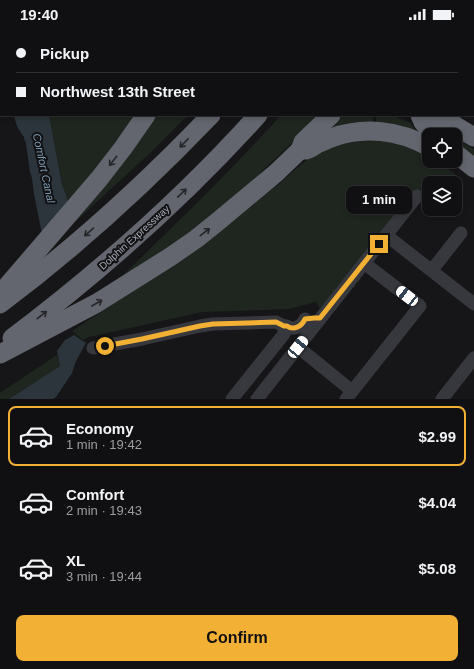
<!DOCTYPE html>
<meta charset="utf-8">
<style>
:root{--surface:#101012;--page:#19191b;--text:#f1f3f6;--muted:#9c9d9f;--line:#303032;--accent:#f2b134}
body{margin:0;font-family:Helvetica,sans-serif;background:var(--page);color:var(--text);height:100vh;display:flex;flex-direction:column;font-size:15px;white-space:nowrap}
*{box-sizing:border-box;margin:0}
p{font-size:13px;color:var(--muted)}
.icon{flex:none;width:22px;height:22px;fill:none;stroke:currentColor;stroke-width:2;stroke-linecap:round;stroke-linejoin:round}
.map{position:relative;height:371px;overflow:hidden}
.drawer{display:flex;flex-direction:column;background:var(--surface);flex:1}
.drawer>*{flex:none}
.guide{position:absolute;left:0px;top:0px;width:474px;height:88px;box-shadow:0 2px 6px #0003,0 0 0 1px var(--line);display:grid;align-content:center;height:88px;padding:0 16px;background:var(--surface)}
.controls{position:absolute;left:422px;top:100px;display:grid;gap:8px}
.controls a{display:grid;place-items:center;width:40px;height:40px;border-radius:8px;background:var(--surface);box-shadow:0 2px 6px #0003,0 0 0 1px var(--line);font-size:20px}
.end{position:absolute;width:18px;height:18px;margin:-9px;border:5px solid #f2b134;background:#111;box-shadow:0 0 0 2px #111}
.from{border-radius:50%}
.bubble{position:absolute;height:28px;border-radius:8px;background:var(--surface);box-shadow:0 2px 6px #0003,0 0 0 1px var(--line);font-size:13px;font-weight:700;line-height:28px;text-align:center}
.car{position:absolute;width:12px;height:24px;margin:-12px -6px;border-radius:5px;box-shadow:0 0 3px 1px #0007;background:linear-gradient(#fff 24%,#345 0 40%,#fff 0 76%,#345 0 86%,#fff 0)}
.guide b{display:flex;align-items:center;gap:14px;height:38px;font-size:15px}
.guide b+b{border-top:1px solid var(--line)}
.guide i{width:10px;height:10px;background:var(--text)}
ul{padding:7px 0 0;list-style:none}
li{display:flex;align-items:center;gap:12px;height:60px;margin:0 8px 6px;padding:0 8px;border:2px solid transparent;border-radius:8px}
li div{flex:1}
li b{display:block;font-size:15px}
li em{font-style:normal;font-weight:700}
li.selected{border-color:var(--accent)}
li>.icon{width:36px;height:36px;stroke-width:1.5}
.action{display:flex;gap:8px;margin-top:auto;padding:8px 16px}
.action a{flex:1;height:46px;border-radius:8px;background:var(--accent);color:#111;font-size:16px;font-weight:700;line-height:46px;text-align:center}
.status{display:flex;justify-content:space-between;align-items:center;height:28px;padding:0 20px;background:var(--surface);direction:ltr}
.status svg{height:11px;fill:currentColor}
.map>svg:first-child{display:block}
</style>
<div class="status"><b>19:40</b><svg viewBox="0 0 49 12"><path d="M0 12V9h3v3zM5 12V6h3v6zM10 12V3h3v9zM15 12V0h3v12zM26 1h20v11H26zM47 4h2v5h-2z"/></svg></div>
<div class="map">
<svg width="474" height="371" viewBox="0 0 474 371">
<rect width="100%" height="100%" fill="#161618"/>
<g fill="#1e261f">
<polygon points="41,0 186,0 185,1 41,1"/>
<polygon points="426,0 474,0 474,88 473,87 473,1 426,1"/>
<polygon points="49,87 136,87 68,177 66,166 62,157"/>
<polygon points="154,87 188,87 150,125 74,195 71,191"/>
<path d="M281,87H322L262,143L249,161L228,180L110,260C168,203 227,147 281,87Z"/>
<polygon points="342,87 373,87 373,96 328,101"/>
<polygon points="376,87 394,87 398,90 411,95 417,105 376,97"/>
<polygon points="347,110 385,111 429,127 429,133 437,133 463,152 451,155 429,155 429,166 424,172 415,163 321,283 316,274 289,281 202,284 89,309 83,312 72,303 184,230 251,172 278,157 297,140 324,118"/>
<polygon points="455,110 474,121 474,128 455,114"/>
<polygon points="57,327 60,338 9,371 0,371 0,365"/>
</g>
<g fill="#2c353c">
<path d="M14,87H49L62,157L66,166L68,177L42,206L34,166L32,150L30,144L26,116V115L24,111V109C18,101 16,97 14,87Z"/>
<polygon points="74,307 86,315 76,333 72,345 56,369 53,371 9,371 60,338 57,323 65,312"/>
</g>
<g fill="none" stroke-linecap="round" stroke-linejoin="round">
<g stroke="#37383d" stroke-width="13">
<polyline points="386,207 474,276"/>
<polyline points="432,242 461,205"/>
<polyline points="298,319 352,363"/>
<path d="M93,320L142,311L200,298L213,296L276,294L284,298H287C294,303 302,298 305,291"/>
<polyline points="232,371 284,306 284,298"/>
<polyline points="257,371 417,168"/>
<polyline points="346,371 420,278 364,235"/>
<polyline points="442,371 474,330"/>
</g>
<g stroke="#63666e" stroke-width="19">
<polyline points="297,0 298,1"/>
<polyline points="201,1 202,0"/>
<polyline points="400,1 401,0"/>
<polyline points="422,1 422,0"/>
<polyline points="420,87 423,94 434,107"/>
<polyline points="426,87 454,97 474,109"/>
<path d="M300,122C302,122 304,122 306,122C310,121 314,118 317,116C322,114 326,112 331,110C364,98 399,102 429,119"/>
<polyline points="455,125 474,140"/>
<polyline points="2,264 99,151 123,120 146,87"/>
<path d="M0,276C76,219 146,155 211,87"/>
<path d="M12,310C101,243 184,169 258,87"/>
<polyline points="0,326 97,275 170,229 196,211 216,195 276,145 300,122 303,114 331,87"/>
</g>
<polyline stroke="#63666e" stroke-width="19" points="332,1 333,0"/>
</g>
<defs><path id="oneway-shaft" d="M-6 0H5M1.5-3L5.5 0L1.5 3" fill="none" stroke-width="1.6" stroke-linecap="round" stroke-linejoin="round"/></defs>
<g stroke="#26262a">
<use href="#oneway-shaft" transform="translate(184 115) rotate(134)"/>
<use href="#oneway-shaft" transform="translate(113 133) rotate(128)"/>
<use href="#oneway-shaft" transform="translate(182 165) rotate(-44)"/>
<use href="#oneway-shaft" transform="translate(89 204) rotate(139)"/>
<use href="#oneway-shaft" transform="translate(205 204) rotate(-37)"/>
<use href="#oneway-shaft" transform="translate(97 275) rotate(-30)"/>
<use href="#oneway-shaft" transform="translate(42 287) rotate(-38)"/>
</g>
<g fill="none" stroke-linecap="round" stroke-linejoin="round">
<path stroke="#f2b134" stroke-width="5" d="M105,318L142,311L200,298L213,296L276,294L284,298H287C294,303 302,298 305,291L314,290H320L379,216"/>
</g>
<g text-anchor="middle" stroke-width="4" stroke-linejoin="round" paint-order="stroke">
<g font-size="10" fill="#a8adb8" stroke="#111113">
<text transform="translate(134 209) rotate(-42)" y="4">Dolphin Expressway</text>
</g>
<g font-size="11" font-style="italic" fill="#7f9bb3" stroke="#111113">
<text transform="translate(44 140) rotate(78)" y="4">Comfort Canal</text>
</g>
</g>
</svg>
<div class="controls">
<a><svg class="icon" aria-label="locate" viewBox="0 0 24 24"><circle cx="12" cy="12" r="6"/><path d="M12 2v4M12 18v4M2 12h4M18 12h4"/></svg></a>
<a><svg class="icon" aria-label="layers" viewBox="0 0 24 24"><path d="M12 4l9 5-9 5-9-5zM3 14l9 5 9-5"/></svg></a>
</div>
<i class="end from" style="left:105px;top:318px"></i>
<i class="end" style="left:379px;top:216px"></i>
<div class="bubble" style="left:346px;top:158px;width:66px">1 min</div>
<i class="car" style="left:407px;top:268px;rotate:308deg"></i>
<i class="car" style="left:298px;top:319px;rotate:39deg"></i>
<div class="guide">
<b><i class="from"></i>Pickup</b>
<b><i></i>Northwest 13th Street</b>
</div>
</div>
<section class="drawer">
<ul>
<li class="selected"><svg class="icon" aria-label="car" viewBox="0 0 24 24"><path d="M5 17H2v-5l4-1 3-4h7l3 4 3 1v5h-3M9 17h6M6 11h13"/><circle cx="7" cy="17" r="2"/><circle cx="17" cy="17" r="2"/></svg><div><b>Economy</b><p>1 min · 19:42</p></div><em>$2.99</em></li>
<li><svg class="icon" aria-label="car" viewBox="0 0 24 24"><path d="M5 17H2v-5l4-1 3-4h7l3 4 3 1v5h-3M9 17h6M6 11h13"/><circle cx="7" cy="17" r="2"/><circle cx="17" cy="17" r="2"/></svg><div><b>Comfort</b><p>2 min · 19:43</p></div><em>$4.04</em></li>
<li><svg class="icon" aria-label="car" viewBox="0 0 24 24"><path d="M5 17H2v-5l4-1 3-4h7l3 4 3 1v5h-3M9 17h6M6 11h13"/><circle cx="7" cy="17" r="2"/><circle cx="17" cy="17" r="2"/></svg><div><b>XL</b><p>3 min · 19:44</p></div><em>$5.08</em></li>
</ul>
<div class="action"><a>Confirm</a></div>
</section>
